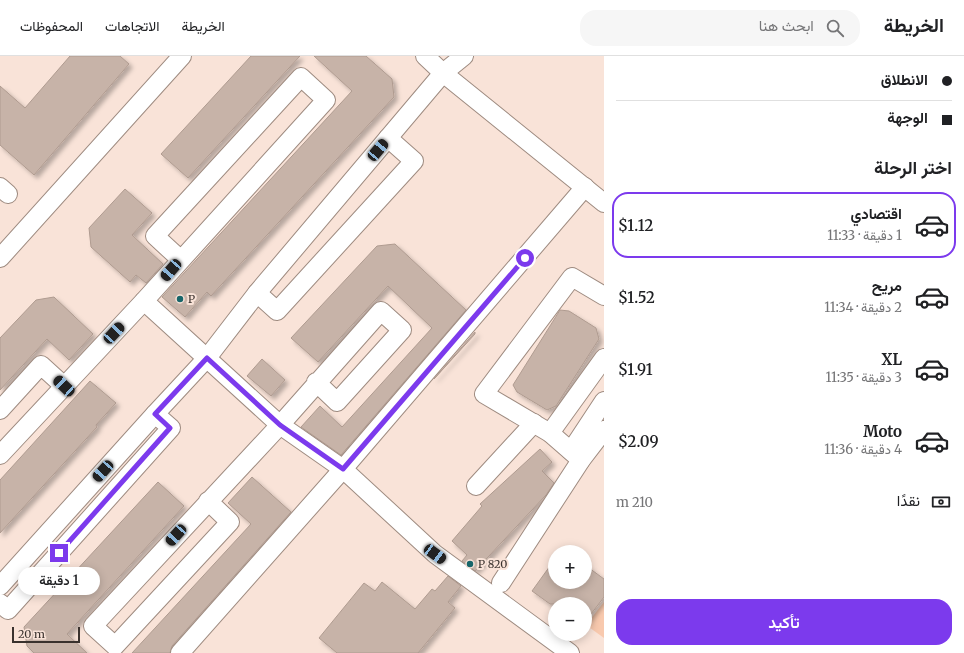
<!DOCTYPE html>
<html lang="ar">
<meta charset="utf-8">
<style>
:root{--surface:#fff;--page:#f6f6f6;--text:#202124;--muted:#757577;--line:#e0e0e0;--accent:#7c3aed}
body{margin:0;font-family:Merriweather,Vazirmatn,serif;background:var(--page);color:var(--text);direction:rtl;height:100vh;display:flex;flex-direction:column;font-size:15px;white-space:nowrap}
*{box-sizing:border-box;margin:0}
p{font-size:13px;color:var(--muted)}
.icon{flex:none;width:22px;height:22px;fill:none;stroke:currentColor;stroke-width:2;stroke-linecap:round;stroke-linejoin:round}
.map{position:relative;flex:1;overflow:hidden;direction:ltr}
.panel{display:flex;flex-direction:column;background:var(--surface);width:360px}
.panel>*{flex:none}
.guide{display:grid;align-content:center;height:88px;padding:0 12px;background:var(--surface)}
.tools{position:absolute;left:548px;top:489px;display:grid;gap:8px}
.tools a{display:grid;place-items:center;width:44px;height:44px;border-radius:50%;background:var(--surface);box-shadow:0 2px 10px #0003;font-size:20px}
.scale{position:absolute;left:12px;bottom:10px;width:68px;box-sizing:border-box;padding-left:4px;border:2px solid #3a322e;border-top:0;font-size:11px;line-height:14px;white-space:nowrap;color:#3a322e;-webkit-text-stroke:3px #f9e3d8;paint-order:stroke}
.end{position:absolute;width:18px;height:18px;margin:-9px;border:5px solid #7c3aed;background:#fff;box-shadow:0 0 0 2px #fff}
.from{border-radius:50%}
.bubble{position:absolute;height:28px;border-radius:14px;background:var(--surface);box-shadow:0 2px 10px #0003;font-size:13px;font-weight:600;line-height:28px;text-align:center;direction:rtl}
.car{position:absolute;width:12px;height:24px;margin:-12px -6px;border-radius:5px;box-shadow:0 0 3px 1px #0007;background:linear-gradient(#222 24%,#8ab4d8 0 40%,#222 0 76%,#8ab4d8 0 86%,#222 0)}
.guide b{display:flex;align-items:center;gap:14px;height:38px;font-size:15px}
.guide b+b{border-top:1px solid var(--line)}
.guide i{width:10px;height:10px;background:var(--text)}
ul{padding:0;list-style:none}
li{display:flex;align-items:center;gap:12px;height:66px;margin:0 8px 6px;padding:0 4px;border:2px solid transparent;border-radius:16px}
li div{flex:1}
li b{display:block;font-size:15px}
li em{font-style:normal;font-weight:600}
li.selected{border-color:var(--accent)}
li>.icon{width:36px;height:36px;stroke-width:1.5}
h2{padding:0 12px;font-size:18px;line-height:48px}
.pay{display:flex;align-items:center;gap:10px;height:44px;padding:0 12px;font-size:15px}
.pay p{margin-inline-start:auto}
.cta{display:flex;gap:8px;margin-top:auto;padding:8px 12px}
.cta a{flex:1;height:46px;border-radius:16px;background:var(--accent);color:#fff;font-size:16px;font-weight:600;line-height:46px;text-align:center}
header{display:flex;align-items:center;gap:24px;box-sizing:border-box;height:56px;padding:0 20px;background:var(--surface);border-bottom:1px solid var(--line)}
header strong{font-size:19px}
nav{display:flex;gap:22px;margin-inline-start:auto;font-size:14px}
.search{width:280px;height:36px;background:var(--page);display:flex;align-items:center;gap:10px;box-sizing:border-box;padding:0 14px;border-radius:16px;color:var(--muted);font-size:15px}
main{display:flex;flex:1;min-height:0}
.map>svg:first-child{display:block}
</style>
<header>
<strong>الخريطة</strong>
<div class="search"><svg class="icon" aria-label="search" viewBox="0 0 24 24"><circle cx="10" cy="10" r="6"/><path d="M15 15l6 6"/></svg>ابحث هنا</div>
<nav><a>الخريطة</a><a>الاتجاهات</a><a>المحفوظات</a></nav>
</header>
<main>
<section class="panel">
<div class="guide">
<b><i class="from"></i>الانطلاق</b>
<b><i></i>الوجهة</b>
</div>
<h2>اختر الرحلة</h2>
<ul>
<li class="selected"><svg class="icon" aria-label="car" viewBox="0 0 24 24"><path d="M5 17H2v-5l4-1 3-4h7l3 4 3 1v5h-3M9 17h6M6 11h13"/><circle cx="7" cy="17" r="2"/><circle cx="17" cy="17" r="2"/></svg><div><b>اقتصادي</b><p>1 دقيقة · 11:33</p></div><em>$1.12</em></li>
<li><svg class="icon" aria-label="car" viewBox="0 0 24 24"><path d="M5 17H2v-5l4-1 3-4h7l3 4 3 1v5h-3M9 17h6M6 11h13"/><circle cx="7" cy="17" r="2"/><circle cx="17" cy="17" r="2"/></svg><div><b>مريح</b><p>2 دقيقة · 11:34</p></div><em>$1.52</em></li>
<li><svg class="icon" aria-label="car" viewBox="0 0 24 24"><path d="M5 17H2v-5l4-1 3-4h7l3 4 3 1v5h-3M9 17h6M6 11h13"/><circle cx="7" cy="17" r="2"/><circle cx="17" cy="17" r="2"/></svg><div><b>XL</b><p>3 دقيقة · 11:35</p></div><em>$1.91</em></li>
<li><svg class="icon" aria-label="car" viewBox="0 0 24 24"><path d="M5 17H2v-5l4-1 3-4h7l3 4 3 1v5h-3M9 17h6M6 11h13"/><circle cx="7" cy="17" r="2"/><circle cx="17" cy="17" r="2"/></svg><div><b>Moto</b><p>4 دقيقة · 11:36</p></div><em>$2.09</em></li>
</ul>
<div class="pay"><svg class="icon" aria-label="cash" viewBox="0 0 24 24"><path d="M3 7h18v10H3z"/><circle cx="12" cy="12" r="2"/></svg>نقدًا<p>210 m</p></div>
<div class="cta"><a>تأكيد</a></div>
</section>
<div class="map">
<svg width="604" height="597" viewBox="0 0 604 597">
<defs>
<filter id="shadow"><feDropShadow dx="3.5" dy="3.5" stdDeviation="2" flood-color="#0004"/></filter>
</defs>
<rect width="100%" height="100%" fill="#f9e3d8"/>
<polygon fill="#f8c9ae" points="604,546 604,582 586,569"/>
<g fill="#c7b3a8" stroke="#af9b90" filter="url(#shadow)">
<polygon points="70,0 120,0 129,8 34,119 0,89 0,30 25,52"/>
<polygon points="251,0 300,0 188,122 161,98"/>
<polygon points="314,0 366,0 392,23 394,41 211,240 207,236 185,261 162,241 352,35"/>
<polygon points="125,133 152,157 132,179 163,208 146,227 136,219 130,226 91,191 89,172"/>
<polygon points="395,188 466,254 341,399 301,371 320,350 342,371 432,272 388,230 318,306 291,282 377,190"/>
<polygon points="54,241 93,278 69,304 47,283 0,334 0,282 36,244"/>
<polygon points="560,254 569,255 596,272 599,283 556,350 547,354 517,336 513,329"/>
<polygon points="475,276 475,278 434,323"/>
<polygon points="262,303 285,324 271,340 247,320"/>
<polygon points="90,325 116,347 96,369 97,371 0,477 0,424"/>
<polygon points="540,393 552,406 542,415 554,427 546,439 475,515 462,505 467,499 452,485 482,450 480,448"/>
<polygon points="252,421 291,456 172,590 170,597 132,597 251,468 228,447"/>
<polygon points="158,426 184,450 67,578 87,597 34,597 27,590 24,571"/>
<polygon points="555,503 555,526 585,526 585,509 604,523 604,541 585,566 585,548 550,548 532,535"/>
<polygon points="448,520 461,530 448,546 455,552 418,597 337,597 319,582 364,527 375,535 382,526 415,553 432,533 435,535"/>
</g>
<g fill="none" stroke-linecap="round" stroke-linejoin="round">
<defs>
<g id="street">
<polyline points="425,0 443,17 604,147"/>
<polyline points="0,131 8,138"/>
<polyline points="0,202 182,0"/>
<polyline points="257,237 277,255 414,105 388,82"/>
<polyline points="144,245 280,369 343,413 435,498 570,597"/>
<polyline points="0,354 41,309 64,330"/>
<polyline points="550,377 604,302"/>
<polyline points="571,395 604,345"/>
<polyline points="0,399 144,245 326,44 301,21 155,180 180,203"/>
<polyline points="581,404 550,377 484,338 572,221 604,240"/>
<polyline points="476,430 534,367"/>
<polyline points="208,445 230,466 115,590 93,570 280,369 381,255 402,274 337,346 316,326"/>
<polyline points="501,527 581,404 604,374"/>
<polyline points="0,530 155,358 207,302 257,237 443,17 464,0"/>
<polyline points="0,547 8,554 171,372 155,358"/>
<polyline points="180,597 343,413 585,131"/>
</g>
</defs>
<use href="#street" stroke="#9e8b80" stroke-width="20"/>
<use href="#street" stroke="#fff" stroke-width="18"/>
</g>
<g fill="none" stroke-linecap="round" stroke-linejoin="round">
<polyline stroke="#7c3aed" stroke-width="5" points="59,497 170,372 155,358 207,302 280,369 343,413 525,202"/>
</g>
<g fill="#18666a" stroke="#f9e3d8" stroke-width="1.5">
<circle cx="180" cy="243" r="4"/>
<circle cx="470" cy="508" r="4"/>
</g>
<g text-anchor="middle" stroke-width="4" stroke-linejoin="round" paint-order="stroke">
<g font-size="11" fill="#3a322e" stroke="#f9e3d8" text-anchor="start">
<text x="188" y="247">P</text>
<text x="478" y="512">P 820</text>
</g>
</g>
</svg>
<div class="tools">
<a>+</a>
<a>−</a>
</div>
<div class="scale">20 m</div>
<i class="end from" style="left:525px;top:202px"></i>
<i class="end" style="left:59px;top:497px"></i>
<div class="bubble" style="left:18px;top:511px;width:82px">1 دقيقة</div>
<i class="car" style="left:378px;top:94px;rotate:40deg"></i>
<i class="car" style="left:171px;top:214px;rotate:221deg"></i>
<i class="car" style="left:114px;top:277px;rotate:43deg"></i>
<i class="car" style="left:64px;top:330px;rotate:313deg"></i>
<i class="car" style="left:103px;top:415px;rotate:222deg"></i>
<i class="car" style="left:176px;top:479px;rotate:222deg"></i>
<i class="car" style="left:435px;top:498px;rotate:126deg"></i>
</div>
</main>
